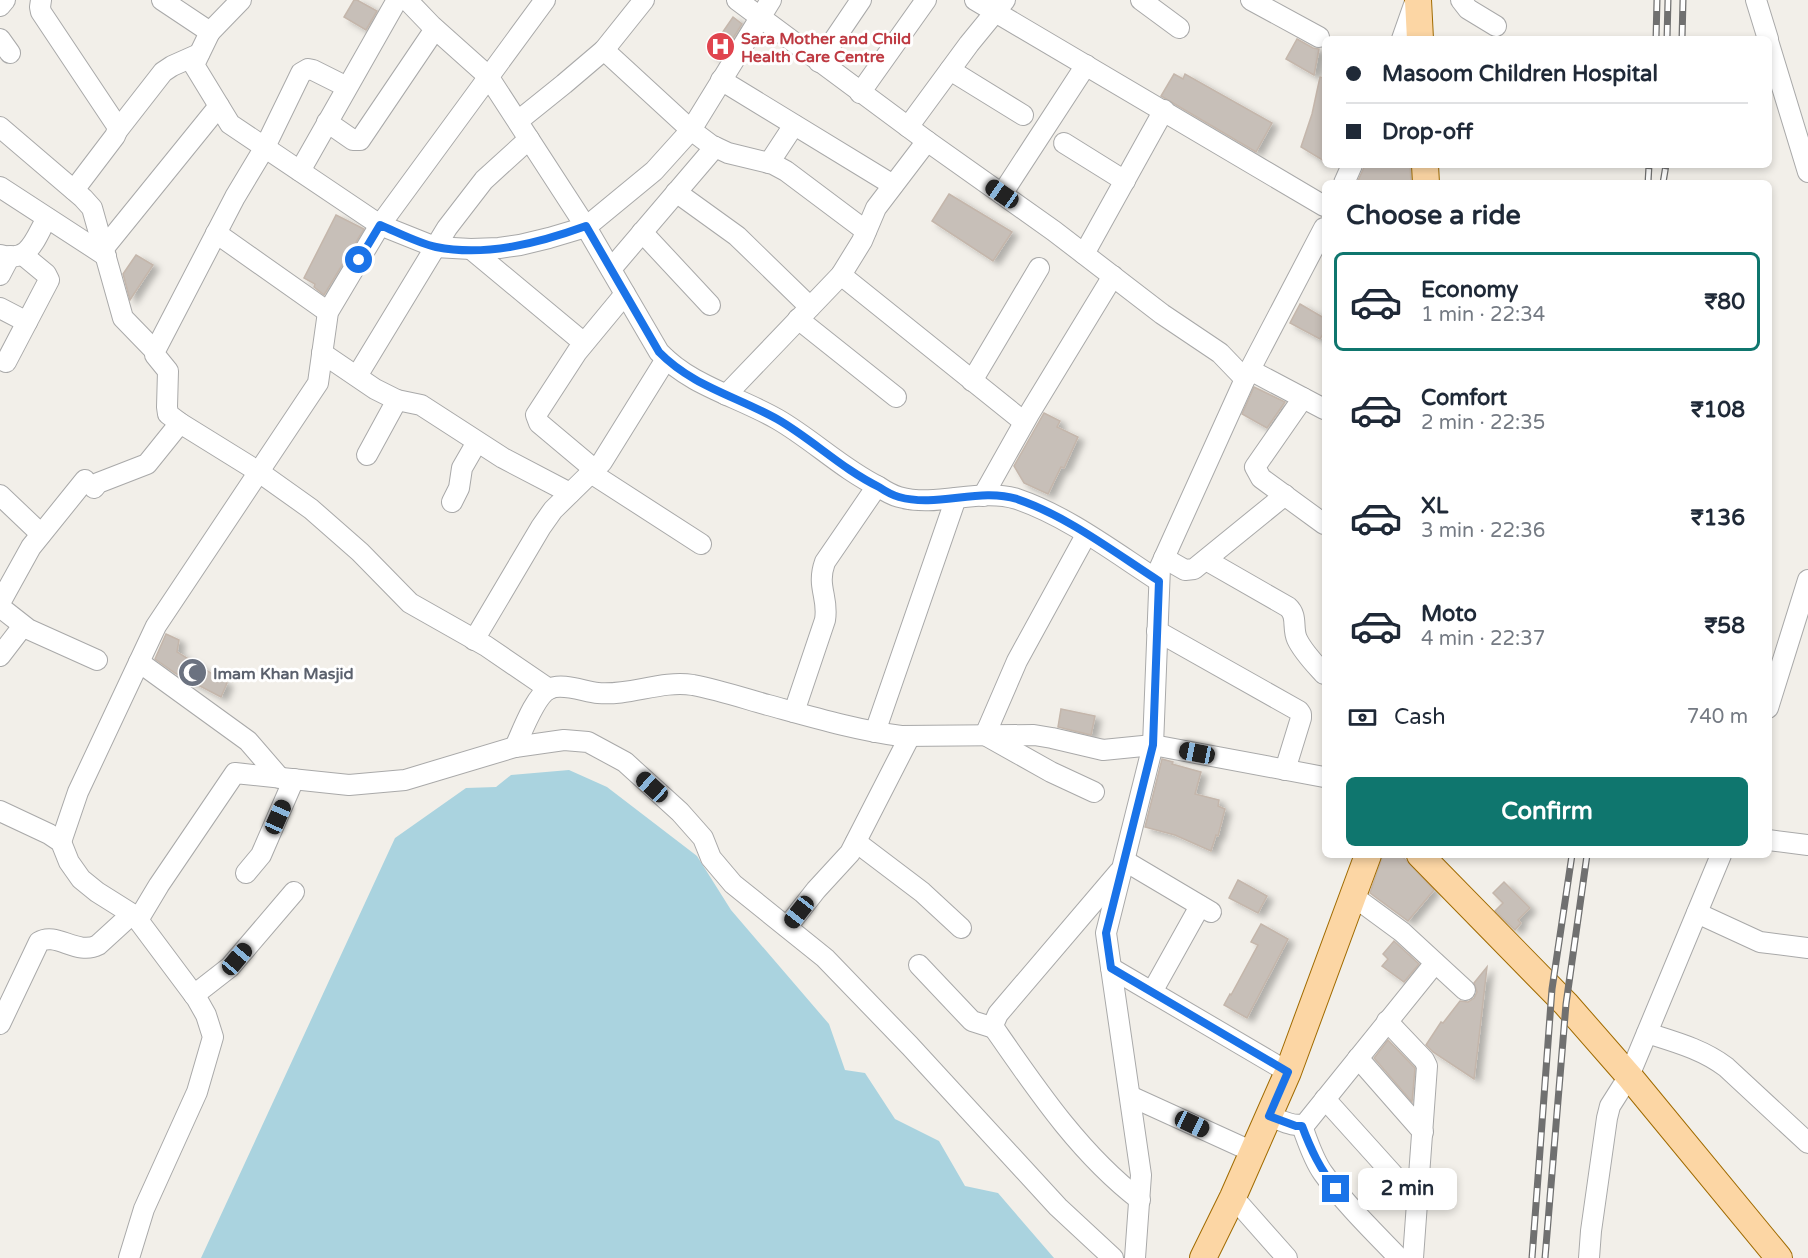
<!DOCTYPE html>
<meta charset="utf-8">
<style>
:root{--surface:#fff;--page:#f6f6f7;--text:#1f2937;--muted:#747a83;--line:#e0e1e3;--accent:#0f766e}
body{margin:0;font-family:"Varela Round",sans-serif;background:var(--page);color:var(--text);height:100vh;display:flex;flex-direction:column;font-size:22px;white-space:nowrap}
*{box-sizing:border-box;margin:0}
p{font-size:20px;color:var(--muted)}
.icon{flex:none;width:33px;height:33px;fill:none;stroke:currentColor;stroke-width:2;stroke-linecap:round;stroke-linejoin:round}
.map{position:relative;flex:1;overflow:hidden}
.panel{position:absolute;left:1322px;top:180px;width:450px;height:678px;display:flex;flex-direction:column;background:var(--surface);border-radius:9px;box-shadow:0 3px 9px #0003}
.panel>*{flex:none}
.top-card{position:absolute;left:1322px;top:36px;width:450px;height:132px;border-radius:9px;box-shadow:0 3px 9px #0003;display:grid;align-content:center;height:132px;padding:0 24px;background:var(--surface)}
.end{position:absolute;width:27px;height:27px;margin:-14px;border:8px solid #1a73e8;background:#fff;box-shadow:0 0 0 3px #fff}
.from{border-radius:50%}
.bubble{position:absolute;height:42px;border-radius:9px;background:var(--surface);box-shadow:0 3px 9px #0003;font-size:20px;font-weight:800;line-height:42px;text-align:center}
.car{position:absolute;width:18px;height:36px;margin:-18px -9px;border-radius:8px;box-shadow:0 0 4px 2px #0007;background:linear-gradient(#222 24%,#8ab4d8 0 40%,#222 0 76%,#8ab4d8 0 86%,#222 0)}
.top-card b{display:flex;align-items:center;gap:21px;height:57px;font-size:22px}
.top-card b+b{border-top:2px solid var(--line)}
.top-card i{width:15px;height:15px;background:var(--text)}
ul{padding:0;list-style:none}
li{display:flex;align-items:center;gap:18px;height:99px;margin:0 12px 9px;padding:0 12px;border:3px solid transparent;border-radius:9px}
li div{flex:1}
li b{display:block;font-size:22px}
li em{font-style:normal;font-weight:800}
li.selected{border-color:var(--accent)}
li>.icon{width:54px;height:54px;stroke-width:1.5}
h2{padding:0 24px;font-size:27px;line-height:72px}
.pay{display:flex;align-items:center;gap:15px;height:66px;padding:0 24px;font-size:22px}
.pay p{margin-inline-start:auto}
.primary-button{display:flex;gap:12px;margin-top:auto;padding:12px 24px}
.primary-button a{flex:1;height:69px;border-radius:9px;background:var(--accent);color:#fff;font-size:24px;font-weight:800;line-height:69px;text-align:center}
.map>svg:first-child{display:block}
</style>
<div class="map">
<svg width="1808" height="1258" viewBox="0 0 1808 1258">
<defs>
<filter id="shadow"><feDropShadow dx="6" dy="4" stdDeviation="3" flood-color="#0004"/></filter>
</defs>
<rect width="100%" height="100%" fill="#f2efe9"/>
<polygon fill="#aad3df" points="569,770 607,787 697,856 731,910 829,1024 845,1070 865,1073 895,1119 939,1141 965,1186 998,1193 1054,1258 201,1258 395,838 466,788 496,787 511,775"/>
<g fill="#c7bfb8" stroke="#c4b6ab" stroke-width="1.5" filter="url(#shadow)">
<polygon points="354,0 357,0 377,11 366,30 344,17"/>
<polygon points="733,17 742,24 720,59 709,52"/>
<polygon points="1297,39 1313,48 1319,49 1314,75 1286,59"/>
<polygon points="1174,74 1183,79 1185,74 1272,123 1256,152 1161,96"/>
<polygon points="1320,77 1324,78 1324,161 1301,147 1312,114"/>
<polygon points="1365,165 1410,165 1411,183 1357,183"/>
<polygon points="949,194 1012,232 993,261 932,221"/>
<polygon points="336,215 364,229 324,295 314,287 315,284 304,278"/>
<polygon points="136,255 153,265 130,300 123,274"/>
<polygon points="1300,304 1324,318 1324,332 1320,339 1290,323"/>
<polygon points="1254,387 1285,402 1267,428 1242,414"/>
<polygon points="1044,413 1060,421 1057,427 1078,437 1064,468 1061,467 1048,494 1024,483 1014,466"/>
<polygon points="166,634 179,640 177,652 227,683 221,697 175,673 155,659"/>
<polygon points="1061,709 1095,716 1091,735 1058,727"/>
<polygon points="1162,759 1173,762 1172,764 1201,772 1195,794 1219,800 1218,806 1225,809 1218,836 1216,835 1211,851 1175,835 1145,827"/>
<polygon points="1383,855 1401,855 1434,890 1408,921 1370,893"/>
<polygon points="1238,880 1267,896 1258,913 1229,898"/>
<polygon points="1504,882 1530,908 1518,920 1521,923 1515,930 1495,911 1503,903 1493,893"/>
<polygon points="1261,924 1288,939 1247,1018 1224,1005 1230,994 1231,995 1258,945 1251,942"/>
<polygon points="1394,941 1419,964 1404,982 1382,966 1388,959 1383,954"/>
<polygon points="1487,967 1478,1046 1474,1079 1433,1052 1426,1045 1441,1022 1443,1023 1460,1001 1468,1002 1474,998 1477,992 1474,983"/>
<polygon points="1388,1040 1415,1068 1412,1102 1374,1058"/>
</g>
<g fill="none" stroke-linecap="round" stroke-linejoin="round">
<defs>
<g id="minor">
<polyline points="41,0 40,7 41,12 117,126 117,131 115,136 74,190"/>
<polyline points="162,0 210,32 194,65 230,124 380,225 545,0"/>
<path d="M407,0L432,26L488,76L586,227L659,352C691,386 737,396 777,419C812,439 842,469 879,487C885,491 892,495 899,497C938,508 979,487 1017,499C1067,516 1114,552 1159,581"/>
<polyline points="737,0 927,141 1054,231 1162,314 1220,353 1245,379"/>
<polyline points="975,0 1324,206"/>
<polyline points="1141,0 1179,28"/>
<polyline points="1251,0 1319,37"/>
<polyline points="1461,0 1468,9 1496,26"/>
<polyline points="1756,0 1768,39"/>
<polyline points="0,6 5,0"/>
<polyline points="210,32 241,0"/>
<polyline points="0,39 10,53"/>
<polyline points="1402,39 1415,2"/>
<polyline points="1768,41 1808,172"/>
<polyline points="604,50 691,130 711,145 728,153 773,164 786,171 866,231"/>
<polyline points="819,62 861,0"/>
<polyline points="950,70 1023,115"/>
<polyline points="721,80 893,185"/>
<polyline points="347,87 313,70 308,69 301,73 265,147 235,197 155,351 155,355 168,371 167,407 168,414 180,423 259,472 311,509 360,552 410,603 486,646 549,689"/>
<polyline points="860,93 926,0"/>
<polyline points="518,121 564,84 604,50 644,0"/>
<polyline points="327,122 353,140 360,140 435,29"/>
<polyline points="0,127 83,198 92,208 123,318 155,351"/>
<polyline points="908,127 969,44 1005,0"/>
<polyline points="117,131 163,72 172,66 199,54"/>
<polyline points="1064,143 1125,181"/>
<polyline points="769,163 794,125"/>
<polyline points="300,171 397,0"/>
<polyline points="1344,183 1352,165"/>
<polyline points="0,187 106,256"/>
<polyline points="676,192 737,236 810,307"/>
<polyline points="1002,194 1086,65"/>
<polyline points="642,232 710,305"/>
<polyline points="216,233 328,312"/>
<polyline points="104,248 219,106"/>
<polyline points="471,249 584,343"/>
<polyline points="1084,254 1164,110"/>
<path d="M0,255C30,263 34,240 47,218"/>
<polyline points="611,269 715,147"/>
<polyline points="0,275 10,256"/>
<polyline points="841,275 1024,422"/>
<polyline points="0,308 27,322"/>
<polyline points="798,319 896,397"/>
<polyline points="322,353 375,389 397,400 421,405 503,458 570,493"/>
<polyline points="6,362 49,280 46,274 23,255"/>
<polyline points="1250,370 1324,409"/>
<polyline points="357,376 447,228 484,180 529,139"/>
<polyline points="972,381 1039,268"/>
<polyline points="726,395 841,275 862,241 876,208 927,141"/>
<polyline points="1303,398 1255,467 1261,478 1324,524"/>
<polyline points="367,455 397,400"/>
<polyline points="595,470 539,423 536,415 577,352 625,294"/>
<polyline points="591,473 701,544"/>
<polyline points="94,488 98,483 147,464 180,423"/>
<polyline points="0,495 41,534"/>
<polyline points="983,496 1029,414 1113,276"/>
<polyline points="452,502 459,488 462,468 477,442"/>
<polyline points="1086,535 1017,661 985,735 1051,772 1094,792"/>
<polyline points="1164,558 1185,570 1194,569 1285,495"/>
<path d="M1206,560L1288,607C1298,616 1292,628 1297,639C1303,652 1315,664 1324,674"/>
<polyline points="0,603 31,547 85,480"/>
<polyline points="0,607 28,629 97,660"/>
<polyline points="1157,631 1299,711 1301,714 1301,718 1285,770"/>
<polyline points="474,640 541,527 553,510 602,462 666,359"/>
<polyline points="0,656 23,626"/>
<polyline points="139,662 248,741 280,778"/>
<polyline points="1768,708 1808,580"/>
<path d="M794,712L825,620C829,597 816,587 825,562L877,486"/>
<polyline points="875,732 956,498"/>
<path d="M515,747C522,732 535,696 549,689C562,682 585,692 598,693C630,696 661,680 693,685C719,690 743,698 768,705C812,717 856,730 901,736L1034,735L1052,738L1103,750L1153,745L1324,777"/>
<polyline points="0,811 49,834 61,842 69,862 81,879 97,892 132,914 138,920"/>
<polyline points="1768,840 1808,845"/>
<polyline points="61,842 78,792 156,626 318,383 328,312 380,225 435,247 471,249 499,248 520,245 549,238 586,227 654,171 691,130 771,0"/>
<polyline points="856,842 922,892 961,928"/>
<polyline points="1125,861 1211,912"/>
<path d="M1119,872L998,1014L994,1023V1028C1037,1090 1080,1154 1140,1200"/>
<polyline points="246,873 261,855 294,779"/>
<polyline points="1353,896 1402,932 1465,990"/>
<polyline points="1697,913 1760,942 1808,948"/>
<polyline points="787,927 816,890 850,853 910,736"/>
<polyline points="919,965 972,1021 994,1028"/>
<polyline points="1111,968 1288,1072"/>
<polyline points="1152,992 1200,906"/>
<polyline points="194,995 230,967 294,892"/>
<polyline points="1387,1021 1424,1060 1427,1066 1413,1258"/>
<path d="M0,1024L39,942C56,931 77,956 98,945L132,914"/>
<path d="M1647,1033C1675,1042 1702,1049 1726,1067L1808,1143"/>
<polyline points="1358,1058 1423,1132"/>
<polyline points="1130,1096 1253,1152"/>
<polyline points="1325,1099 1417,1201"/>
<path d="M1269,1116C1281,1120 1295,1129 1306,1123L1435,963"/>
<path d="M1302,1126C1308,1142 1313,1159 1323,1173C1345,1204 1373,1231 1399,1258"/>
<polyline points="1233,1197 1287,1258"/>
<polyline points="129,1258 144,1209 197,1092 213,1037 206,1015 197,999 138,920 159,885 235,773 349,785 405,780 515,747 564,740 588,742 625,762 680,812 703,838 711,858 733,884 825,958 910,1046 1058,1207 1113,1258"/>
<polyline points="1135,1258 1141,1175 1106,933 1153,745 1160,567 1245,379 1324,228"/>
<polyline points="1589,1258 1591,1231 1607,1118 1610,1106 1629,1076 1721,855"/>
</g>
<g id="major">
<polyline points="1418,0 1420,39"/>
<polyline points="1425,165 1426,183"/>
<polyline points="1420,855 1566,1004 1629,1076 1779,1258"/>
<polyline points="1203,1258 1233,1197 1288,1072 1368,855"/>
</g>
</defs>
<use href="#minor" stroke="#a9a9a9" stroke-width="22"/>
<use href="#major" stroke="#a06b00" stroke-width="28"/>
<use href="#minor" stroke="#fff" stroke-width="20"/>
<use href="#major" stroke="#fcd6a4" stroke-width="26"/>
<defs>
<g id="rail">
<polyline points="1656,39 1657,0"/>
<polyline points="1667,39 1668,0"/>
<polyline points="1682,39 1683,0"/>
<polyline points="1648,183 1649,165"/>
<polyline points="1663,183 1666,165"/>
<polyline points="1532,1258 1552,989 1572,855"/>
<polyline points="1545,1258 1566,1004 1587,855"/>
</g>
</defs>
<use href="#rail" stroke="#707070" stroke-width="7"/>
<use href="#rail" stroke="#fff" stroke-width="4.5" stroke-dasharray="14" stroke-linecap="butt"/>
</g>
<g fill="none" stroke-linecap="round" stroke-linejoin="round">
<path stroke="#1a73e8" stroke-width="8" d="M359,260L380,225C397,232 418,243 436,247C486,257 539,243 586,226L659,352C692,386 736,396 777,419C812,439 842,469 879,487C885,491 892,495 899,497C938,508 979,487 1017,499C1067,516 1114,552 1159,581L1153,745L1106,933L1111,968L1288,1072L1269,1116L1296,1126H1302C1311,1150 1320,1169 1336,1189"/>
</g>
<defs>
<symbol id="hospital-disc" viewBox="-11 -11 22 22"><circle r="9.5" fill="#e0444e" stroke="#fff"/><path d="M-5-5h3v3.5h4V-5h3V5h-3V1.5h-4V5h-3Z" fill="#fff"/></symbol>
<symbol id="mosque-disc" viewBox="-11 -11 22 22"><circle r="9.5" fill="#6b7280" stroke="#fff"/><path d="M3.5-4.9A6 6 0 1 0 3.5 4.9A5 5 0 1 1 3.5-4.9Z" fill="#fff"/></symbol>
</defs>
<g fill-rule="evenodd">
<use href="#hospital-disc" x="704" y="30" width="33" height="33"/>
<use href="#mosque-disc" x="176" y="656" width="33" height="33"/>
</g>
<g text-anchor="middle" stroke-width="6" stroke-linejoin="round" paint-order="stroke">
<g font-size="16" font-weight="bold" fill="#be3a42" stroke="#fff" text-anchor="start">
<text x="741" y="44">Sara Mother and Child<tspan x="741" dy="18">Health Care Centre</tspan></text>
</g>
<g font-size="16" font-weight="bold" fill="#5b616d" stroke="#fff" text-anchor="start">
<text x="213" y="679">Imam Khan Masjid</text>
</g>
</g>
</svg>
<i class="end from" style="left:359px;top:260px"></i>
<i class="end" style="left:1336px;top:1189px"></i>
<div class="bubble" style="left:1358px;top:1168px;width:99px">2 min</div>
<i class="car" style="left:1002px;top:194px;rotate:305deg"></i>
<i class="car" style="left:1197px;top:753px;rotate:281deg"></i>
<i class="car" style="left:652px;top:787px;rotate:312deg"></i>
<i class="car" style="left:278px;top:817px;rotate:24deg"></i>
<i class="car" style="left:799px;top:912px;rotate:218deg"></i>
<i class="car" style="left:237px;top:959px;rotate:40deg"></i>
<i class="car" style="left:1192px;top:1124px;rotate:115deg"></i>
<div class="top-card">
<b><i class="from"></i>Masoom Children Hospital</b>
<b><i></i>Drop-off</b>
</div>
<section class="panel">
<h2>Choose a ride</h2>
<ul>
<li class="selected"><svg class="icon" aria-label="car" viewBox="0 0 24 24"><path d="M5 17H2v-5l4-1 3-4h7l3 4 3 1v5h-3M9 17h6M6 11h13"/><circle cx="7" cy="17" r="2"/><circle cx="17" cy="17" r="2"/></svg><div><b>Economy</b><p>1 min · 22:34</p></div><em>₹80</em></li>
<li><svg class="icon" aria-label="car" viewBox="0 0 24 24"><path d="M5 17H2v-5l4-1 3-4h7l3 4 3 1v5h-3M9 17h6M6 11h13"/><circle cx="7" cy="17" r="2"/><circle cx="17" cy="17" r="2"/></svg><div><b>Comfort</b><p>2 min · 22:35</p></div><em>₹108</em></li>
<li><svg class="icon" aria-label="car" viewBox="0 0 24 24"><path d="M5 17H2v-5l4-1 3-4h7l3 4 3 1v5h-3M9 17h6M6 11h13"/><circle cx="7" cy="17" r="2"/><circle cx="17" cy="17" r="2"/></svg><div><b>XL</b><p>3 min · 22:36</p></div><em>₹136</em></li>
<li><svg class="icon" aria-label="car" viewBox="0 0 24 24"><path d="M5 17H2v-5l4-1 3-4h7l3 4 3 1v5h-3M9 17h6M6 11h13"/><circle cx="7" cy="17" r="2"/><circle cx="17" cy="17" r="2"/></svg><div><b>Moto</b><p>4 min · 22:37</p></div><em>₹58</em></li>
</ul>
<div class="pay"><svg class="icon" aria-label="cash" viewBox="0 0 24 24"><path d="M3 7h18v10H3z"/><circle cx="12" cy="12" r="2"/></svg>Cash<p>740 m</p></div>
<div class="primary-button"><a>Confirm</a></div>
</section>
</div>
